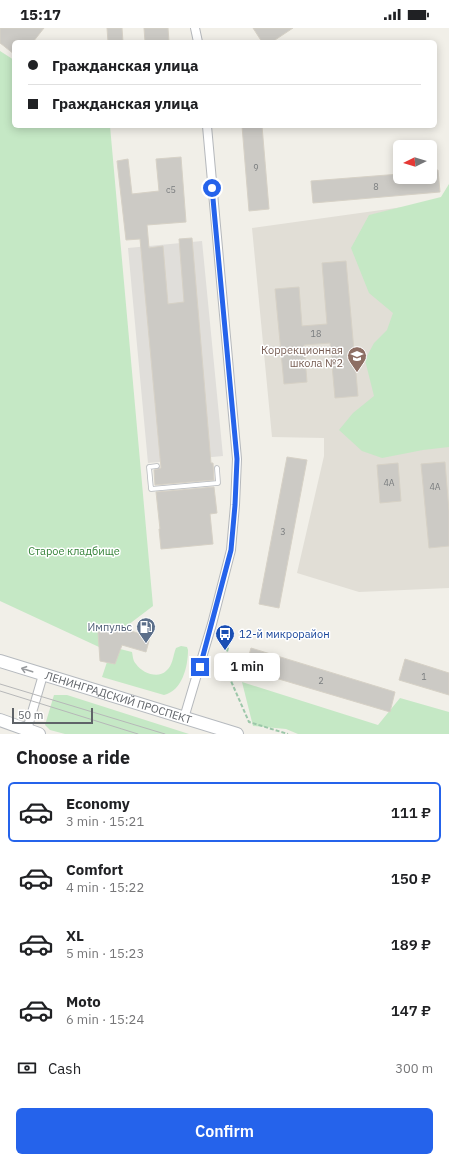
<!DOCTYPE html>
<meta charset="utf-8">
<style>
:root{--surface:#fff;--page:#f2f2f2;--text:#202124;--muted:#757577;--line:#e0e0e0;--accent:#2563eb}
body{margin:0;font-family:"IBM Plex Sans",sans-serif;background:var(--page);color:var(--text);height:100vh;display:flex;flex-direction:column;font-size:15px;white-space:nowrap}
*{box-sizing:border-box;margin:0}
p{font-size:13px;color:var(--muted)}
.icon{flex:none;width:22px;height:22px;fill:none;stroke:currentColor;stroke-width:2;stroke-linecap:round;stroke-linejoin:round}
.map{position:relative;height:706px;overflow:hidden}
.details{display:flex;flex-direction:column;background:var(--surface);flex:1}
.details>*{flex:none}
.banner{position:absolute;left:12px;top:12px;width:425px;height:88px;border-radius:6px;box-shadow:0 2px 10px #0003;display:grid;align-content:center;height:88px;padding:0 16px;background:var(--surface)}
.needle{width:26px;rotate:265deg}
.buttons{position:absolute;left:393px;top:112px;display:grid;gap:8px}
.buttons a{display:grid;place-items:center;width:44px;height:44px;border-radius:6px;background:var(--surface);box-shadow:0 2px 10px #0003;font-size:20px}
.scale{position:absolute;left:12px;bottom:10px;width:81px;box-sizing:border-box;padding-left:4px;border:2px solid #5f6368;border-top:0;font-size:11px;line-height:14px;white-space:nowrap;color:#5f6368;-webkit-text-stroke:3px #fff;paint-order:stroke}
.end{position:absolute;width:18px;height:18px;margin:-9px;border:5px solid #2563eb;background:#fff;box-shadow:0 0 0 2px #fff}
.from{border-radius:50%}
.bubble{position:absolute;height:28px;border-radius:6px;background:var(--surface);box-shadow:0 2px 10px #0003;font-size:13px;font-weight:600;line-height:28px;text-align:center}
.banner b{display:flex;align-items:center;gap:14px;height:38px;font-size:15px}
.banner b+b{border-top:1px solid var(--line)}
.banner i{width:10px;height:10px;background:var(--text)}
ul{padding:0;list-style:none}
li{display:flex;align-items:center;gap:12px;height:60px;margin:0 8px 6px;padding:0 8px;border:2px solid transparent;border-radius:6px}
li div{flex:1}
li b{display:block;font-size:15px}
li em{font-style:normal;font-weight:600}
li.selected{border-color:var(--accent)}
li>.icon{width:36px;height:36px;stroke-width:1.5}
h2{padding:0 16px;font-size:18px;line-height:48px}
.pay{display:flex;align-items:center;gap:10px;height:44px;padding:0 16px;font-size:15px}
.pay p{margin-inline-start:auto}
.primary-button{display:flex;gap:8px;margin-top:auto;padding:8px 16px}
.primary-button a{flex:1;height:46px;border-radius:6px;background:var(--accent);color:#fff;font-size:16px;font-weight:600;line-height:46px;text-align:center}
.status{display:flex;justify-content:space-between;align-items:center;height:28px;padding:0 20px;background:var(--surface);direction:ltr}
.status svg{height:11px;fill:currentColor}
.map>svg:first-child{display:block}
</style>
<div class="status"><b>15:17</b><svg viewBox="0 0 49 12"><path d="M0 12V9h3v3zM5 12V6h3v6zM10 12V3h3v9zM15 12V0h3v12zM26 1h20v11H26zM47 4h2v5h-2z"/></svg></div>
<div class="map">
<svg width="449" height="706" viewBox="0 0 449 706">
<rect width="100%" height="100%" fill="#f1efe8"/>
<polygon fill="#e0deda" points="202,213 223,428 148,435 128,220"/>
<polygon fill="#e1ded6" points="439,174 449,282 449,560 359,564 297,545 324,428 324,410 272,409 252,200"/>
<g fill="#c5e8c5">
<polygon points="0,23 14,32 14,98 110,98 153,578 99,619 0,573"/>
<polygon points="449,156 449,419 423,422 382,430 362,423 339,402 353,385 374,368 365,332 374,315 387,302 393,285 369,265 351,220 369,187 441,169"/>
<path d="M181,618L187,619L188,622C188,639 182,663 164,667L102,649L112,619L132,624C133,629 133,633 136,636C142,645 158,651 166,643C173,638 173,627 176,620Z"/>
<polygon points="242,654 378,697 400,670 449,684 449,706 298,706 286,701 253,698"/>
<polygon points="54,667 67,667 189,706 65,706 50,702 45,697"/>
</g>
<g fill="#cccac5" stroke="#d6d1c6">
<polygon points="0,0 44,0 33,14 14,14 14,26 0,15"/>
<polygon points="107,0 122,0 123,14 108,14"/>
<polygon points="144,0 168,0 169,14 145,14"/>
<polygon points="253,0 293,0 272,14 262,14"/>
<polygon points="242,98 262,98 269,181 249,183"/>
<polygon points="181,129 186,194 147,197 149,220 163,218 168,276 184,274 179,211 192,210 211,435 213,435 214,452 155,457 154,442 161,440 140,211 126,212 117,133 128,131 132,166 159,163 156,131"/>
<polygon points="438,142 440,164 313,175 311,153 400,146 400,149 430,149 430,143"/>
<polygon points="346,233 358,368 335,370 330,315 304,317 307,354 284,356 275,261 299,259 302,298 327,296 322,235"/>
<polygon points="287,429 307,432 279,580 259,576"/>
<polygon points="445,434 449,483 449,518 429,520 421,436"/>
<polygon points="398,435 401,473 380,475 377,437"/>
<polygon points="214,459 217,485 210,486 213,516 161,521 159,501 160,501 156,464"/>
<polygon points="128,602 150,609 146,624 122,617 115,636 100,633 98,604"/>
<polygon points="251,620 395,664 390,684 245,641"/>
<polygon points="405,631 449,645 449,667 399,652"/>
</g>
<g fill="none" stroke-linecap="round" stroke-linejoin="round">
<defs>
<polyline id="lane" points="157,438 149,439 151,461 218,455 217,440"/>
<g id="street">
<polyline points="195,0 198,14"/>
<polyline points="184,690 212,596 231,522 235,477 237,431 207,98"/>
<polyline points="26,705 43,647"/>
</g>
<g id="secondary">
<path id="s1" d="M0,633L237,706"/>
<polyline points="0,692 39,706"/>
</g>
</defs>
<use href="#lane" stroke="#b5b8bc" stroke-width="5.5"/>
<use href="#street" stroke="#b5b8bc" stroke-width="10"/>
<use href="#secondary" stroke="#b6babf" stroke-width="14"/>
<polyline stroke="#9cc7a9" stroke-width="2" stroke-dasharray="4 2" stroke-linecap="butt" points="232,602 224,637 249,694 288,706"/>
<use href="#lane" stroke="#fff" stroke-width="4"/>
<use href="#street" stroke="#fff" stroke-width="8"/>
<use href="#secondary" stroke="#fff" stroke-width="12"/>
<g stroke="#b6b7b8" stroke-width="1">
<polyline points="0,656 165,706"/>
<polyline points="0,663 138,706"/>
</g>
</g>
<defs><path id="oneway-shaft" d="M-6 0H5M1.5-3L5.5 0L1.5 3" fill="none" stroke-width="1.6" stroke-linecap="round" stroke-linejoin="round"/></defs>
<use stroke="#979a9d" href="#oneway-shaft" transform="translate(27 642) rotate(-162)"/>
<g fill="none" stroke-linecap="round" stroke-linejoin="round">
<polyline stroke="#2563eb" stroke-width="5" points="200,639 231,522 235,477 237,431 212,160"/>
</g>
<defs>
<symbol id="school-pin" viewBox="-11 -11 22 30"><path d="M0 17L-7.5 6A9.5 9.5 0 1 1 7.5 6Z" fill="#8d6e63" stroke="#fff"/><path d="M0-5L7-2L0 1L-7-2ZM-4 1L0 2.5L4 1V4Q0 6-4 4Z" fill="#fff"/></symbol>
<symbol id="fuel-pin" viewBox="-11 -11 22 30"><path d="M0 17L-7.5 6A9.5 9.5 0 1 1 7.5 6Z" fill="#5c6f8a" stroke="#fff"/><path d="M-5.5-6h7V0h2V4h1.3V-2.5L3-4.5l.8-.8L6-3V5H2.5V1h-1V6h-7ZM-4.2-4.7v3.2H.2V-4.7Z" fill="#fff"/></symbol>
<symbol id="bus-pin" viewBox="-11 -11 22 30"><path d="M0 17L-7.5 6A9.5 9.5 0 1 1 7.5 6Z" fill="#1a4fb4" stroke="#fff"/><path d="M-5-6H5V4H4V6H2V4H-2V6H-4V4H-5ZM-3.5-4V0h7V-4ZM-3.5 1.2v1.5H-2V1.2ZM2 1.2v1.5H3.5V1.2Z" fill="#fff"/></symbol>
</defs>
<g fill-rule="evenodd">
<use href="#school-pin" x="346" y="317" width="22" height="30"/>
<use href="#fuel-pin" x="135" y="588" width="22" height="30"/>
<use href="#bus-pin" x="214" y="595" width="22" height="30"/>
</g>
<g text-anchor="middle" stroke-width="3" stroke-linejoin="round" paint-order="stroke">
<g font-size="9" fill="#7a7d7f">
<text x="256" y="143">9</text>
<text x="376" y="162">8</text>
<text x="171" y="165">с5</text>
<text x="316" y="309">18</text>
<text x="389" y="458">4А</text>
<text x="435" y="462">4А</text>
<text x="283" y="507">3</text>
<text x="424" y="652">1</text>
<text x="321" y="656">2</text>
</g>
<g font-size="11" fill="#785e54" stroke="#fff" text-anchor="end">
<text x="343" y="326">Коррекционная<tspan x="343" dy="13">школа №2</tspan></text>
</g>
<g font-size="11" fill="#348238" stroke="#fff">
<text x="74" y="527">Старое кладбище</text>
</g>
<g font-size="11" fill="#4e5e75" stroke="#fff" text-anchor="end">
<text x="132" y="603">Импульс</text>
</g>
<g font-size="11" fill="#164399" stroke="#fff" text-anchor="start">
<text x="239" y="610">12-й микрорайон</text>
</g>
<g font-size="11" fill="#5f6368" stroke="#fff">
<text dy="4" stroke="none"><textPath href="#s1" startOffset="124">ЛЕНИНГРАДСКИЙ ПРОСПЕКТ</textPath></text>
</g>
</g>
</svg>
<div class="buttons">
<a><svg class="needle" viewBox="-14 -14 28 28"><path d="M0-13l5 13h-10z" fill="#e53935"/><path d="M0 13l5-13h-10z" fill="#757577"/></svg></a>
</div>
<div class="scale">50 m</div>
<i class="end from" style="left:212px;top:160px"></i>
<i class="end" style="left:200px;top:639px"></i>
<div class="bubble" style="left:214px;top:625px;width:66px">1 min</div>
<div class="banner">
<b><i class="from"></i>Гражданская улица</b>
<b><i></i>Гражданская улица</b>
</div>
</div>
<section class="details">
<h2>Choose a ride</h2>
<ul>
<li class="selected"><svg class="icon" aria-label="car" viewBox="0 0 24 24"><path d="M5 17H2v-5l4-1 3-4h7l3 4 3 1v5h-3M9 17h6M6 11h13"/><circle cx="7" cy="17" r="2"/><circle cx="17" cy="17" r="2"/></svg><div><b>Economy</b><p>3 min · 15:21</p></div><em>111 ₽</em></li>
<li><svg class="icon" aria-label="car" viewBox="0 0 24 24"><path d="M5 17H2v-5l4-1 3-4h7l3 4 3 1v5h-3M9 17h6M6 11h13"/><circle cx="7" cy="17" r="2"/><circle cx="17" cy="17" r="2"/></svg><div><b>Comfort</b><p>4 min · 15:22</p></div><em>150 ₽</em></li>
<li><svg class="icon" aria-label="car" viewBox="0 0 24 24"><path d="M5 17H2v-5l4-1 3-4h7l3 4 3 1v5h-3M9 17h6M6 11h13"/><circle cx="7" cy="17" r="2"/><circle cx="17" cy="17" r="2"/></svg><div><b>XL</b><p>5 min · 15:23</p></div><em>189 ₽</em></li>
<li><svg class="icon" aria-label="car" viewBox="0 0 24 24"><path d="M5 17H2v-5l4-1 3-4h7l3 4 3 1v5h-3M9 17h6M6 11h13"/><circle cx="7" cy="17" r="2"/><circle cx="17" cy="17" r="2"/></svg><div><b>Moto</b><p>6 min · 15:24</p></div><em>147 ₽</em></li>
</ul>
<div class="pay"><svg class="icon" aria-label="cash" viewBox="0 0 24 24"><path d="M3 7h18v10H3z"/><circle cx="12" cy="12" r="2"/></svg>Cash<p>300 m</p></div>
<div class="primary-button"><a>Confirm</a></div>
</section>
